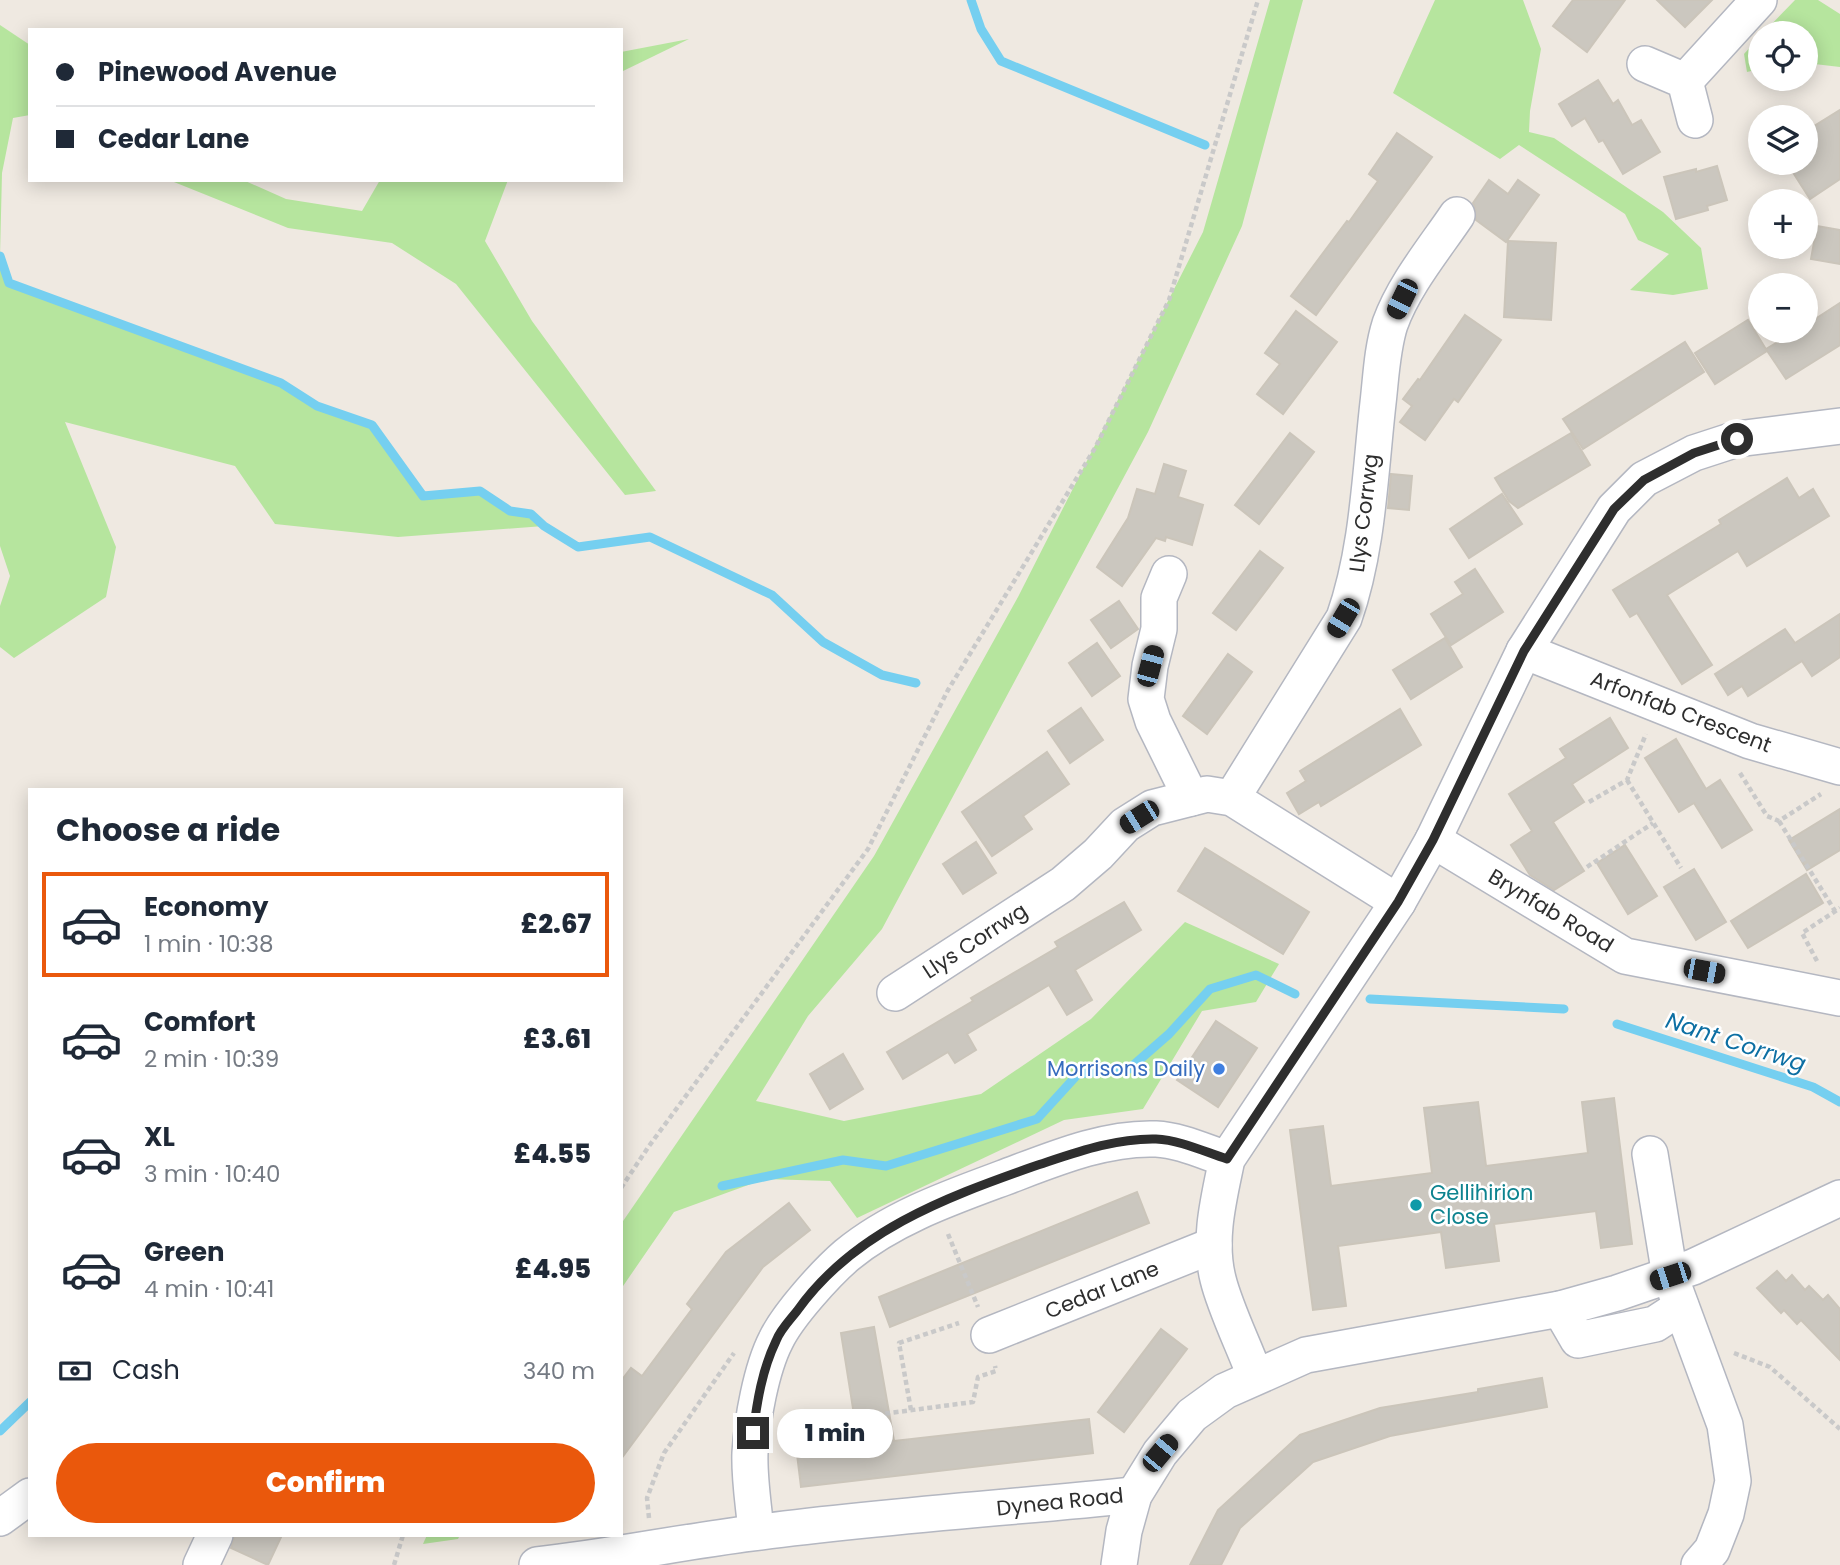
<!DOCTYPE html>
<meta charset="utf-8">
<style>
:root{--surface:#fff;--page:#f2f2f3;--text:#1f2937;--muted:#747a83;--line:#e0e1e3;--accent:#ea580c}
body{margin:0;font-family:Poppins,sans-serif;background:var(--page);color:var(--text);height:100vh;display:flex;flex-direction:column;font-size:26px;white-space:nowrap}
*{box-sizing:border-box;margin:0}
p{font-size:23px;color:var(--muted)}
.icon{flex:none;width:38px;height:38px;fill:none;stroke:currentColor;stroke-width:2;stroke-linecap:round;stroke-linejoin:round}
.map{position:relative;flex:1;overflow:hidden}
.details{position:absolute;left:28px;top:788px;width:595px;height:749px;display:flex;flex-direction:column;background:var(--surface);border-radius:0px;box-shadow:0 4px 18px #0003}
.details>*{flex:none}
.top-card{position:absolute;left:28px;top:28px;width:595px;height:154px;border-radius:0px;box-shadow:0 4px 18px #0003;display:grid;align-content:center;height:154px;padding:0 28px;background:var(--surface)}
.controls{position:absolute;left:1748px;top:21px;display:grid;gap:14px}
.controls a{display:grid;place-items:center;width:70px;height:70px;border-radius:50%;background:var(--surface);box-shadow:0 4px 18px #0003;font-size:35px}
.end{position:absolute;width:32px;height:32px;margin:-16px;border:9px solid #2e2e2e;background:#fff;box-shadow:0 0 0 4px #fff}
.from{border-radius:50%}
.bubble{position:absolute;height:49px;border-radius:24px;background:var(--surface);box-shadow:0 4px 18px #0003;font-size:23px;font-weight:800;line-height:49px;text-align:center}
.car{position:absolute;width:21px;height:42px;margin:-21px -10px;border-radius:9px;box-shadow:0 0 5px 2px #0007;background:linear-gradient(#222 24%,#8ab4d8 0 40%,#222 0 76%,#8ab4d8 0 86%,#222 0)}
.top-card b{display:flex;align-items:center;gap:24px;height:66px;font-size:26px}
.top-card b+b{border-top:2px solid var(--line)}
.top-card i{width:18px;height:18px;background:var(--text)}
ul{padding:0;list-style:none}
li{display:flex;align-items:center;gap:21px;height:105px;margin:0 14px 10px;padding:0 14px;border:4px solid transparent;border-radius:0px}
li div{flex:1}
li b{display:block;font-size:26px}
li em{font-style:normal;font-weight:800}
li.selected{border-color:var(--accent)}
li>.icon{width:63px;height:63px;stroke-width:1.5}
h2{padding:0 28px;font-size:32px;line-height:84px}
.pay{display:flex;align-items:center;gap:18px;height:77px;padding:0 28px;font-size:26px}
.pay p{margin-inline-start:auto}
.button{display:flex;gap:14px;margin-top:auto;padding:14px 28px}
.button a{flex:1;height:80px;border-radius:42px;background:var(--accent);color:#fff;font-size:28px;font-weight:800;line-height:80px;text-align:center}
.map>svg:first-child{display:block}
</style>
<div class="map">
<svg width="1840" height="1565" viewBox="0 0 1840 1565">
<rect width="100%" height="100%" fill="#efe9e1"/>
<g fill="#b6e59e">
<polygon points="1270,0 1303,0 1242,226 1148,432 882,929 808,1016 756,1101 844,1121 981,1094 1091,1019 1185,922 1279,964 1256,1002 1202,1011 1143,1109 1064,1120 857,1218 830,1181 765,1179 674,1212 621,1289 621,1224 874,856 1018,597 1203,232"/>
<polygon points="1435,0 1523,0 1541,49 1530,111 1529,132 1554,138 1663,212 1701,248 1708,289 1673,295 1630,290 1669,254 1638,240 1625,214 1519,145 1500,159 1393,93"/>
<polygon points="1795,0 1818,0 1840,14 1840,67 1806,63 1806,33 1763,33"/>
<polygon points="0,25 30,45 30,115 13,118 2,173 0,256 9,283 281,383 317,406 372,425 423,496 480,491 510,511 531,514 544,526 398,537 275,524 235,466 65,422 116,547 106,597 14,658 0,647 0,606 10,576 0,546"/>
<polygon points="1760,36 1760,69 1747,72 1744,54"/>
<polygon points="689,39 621,72 621,52"/>
<polygon points="169,180 243,180 286,199 362,211 380,180 508,180 485,241 532,321 656,491 625,495 456,284 392,243 288,228"/>
<polygon points="427,1535 460,1535 458,1539 423,1544"/>
</g>
<g fill="none" stroke-linecap="round" stroke-linejoin="round">
<g stroke="#75cff0" stroke-width="9">
<polyline points="971,0 981,29 1001,61 1205,145"/>
<polyline points="0,256 9,283 281,383 317,406 372,425 423,496 480,491 510,511 531,514 544,526 578,547 650,537 772,595 823,642 882,675 916,683"/>
<polyline points="1370,999 1564,1009"/>
<polyline points="1617,1024 1813,1087 1840,1102"/>
<polyline points="722,1186 843,1160 886,1166 1037,1119 1078,1074 1129,1069 1169,1034 1210,989 1256,975 1295,994"/>
<polyline points="0,1431 30,1402"/>
</g>
</g>
<g fill="#cbc7bf" stroke="#cbc5ba" stroke-width="2">
<polygon points="1573,0 1625,0 1587,52 1553,26"/>
<polygon points="1657,0 1712,0 1685,27"/>
<polygon points="1598,80 1613,104 1618,100 1632,125 1641,120 1660,152 1623,174 1603,140 1599,142 1585,118 1572,126 1559,104"/>
<polygon points="1840,110 1840,179 1810,199 1787,163 1806,163 1806,131"/>
<polygon points="1397,133 1432,157 1316,315 1291,296 1347,221 1349,222 1378,181 1369,174"/>
<polygon points="1717,166 1727,200 1707,206 1708,210 1676,219 1664,177 1696,169 1696,172"/>
<polygon points="1489,180 1508,194 1518,180 1539,195 1506,242 1476,220 1475,207 1473,203"/>
<polygon points="1817,226 1840,230 1840,264 1811,259"/>
<polygon points="1508,241 1556,243 1551,320 1504,317"/>
<polygon points="1840,303 1840,345 1786,379 1766,349 1796,331 1806,331 1806,325"/>
<polygon points="1296,311 1337,342 1283,414 1257,394 1280,364 1265,353"/>
<polygon points="1465,315 1501,340 1458,402 1454,399 1425,440 1400,422 1412,406 1403,399 1418,379 1420,380"/>
<polygon points="1748,320 1767,351 1715,384 1695,353"/>
<polygon points="1685,342 1704,372 1583,449 1563,419"/>
<polygon points="1290,433 1314,452 1259,524 1235,505"/>
<polygon points="1571,433 1590,465 1518,508 1509,501 1495,478"/>
<polygon points="1164,464 1186,471 1178,497 1203,505 1192,545 1166,537 1165,541 1156,538 1122,586 1097,567 1128,518 1137,489 1155,494"/>
<polygon points="1391,474 1412,476 1409,510 1388,508"/>
<polygon points="1787,478 1799,498 1813,489 1829,516 1747,566 1738,551 1667,595 1712,665 1682,684 1637,613 1630,617 1613,590 1721,524 1719,520"/>
<polygon points="1502,494 1522,524 1469,558 1450,529"/>
<polygon points="1260,551 1283,568 1236,630 1213,613"/>
<polygon points="1475,569 1503,612 1451,645 1431,614 1463,594 1455,582"/>
<polygon points="1119,601 1138,629 1111,648 1091,620"/>
<polygon points="1840,614 1840,657 1812,676 1802,661 1748,696 1742,686 1728,695 1715,674 1785,629 1795,643"/>
<polygon points="1445,638 1462,667 1411,699 1393,670"/>
<polygon points="1097,643 1120,676 1092,696 1069,663"/>
<polygon points="1228,654 1252,672 1207,734 1183,716"/>
<polygon points="1081,708 1103,740 1070,763 1048,731"/>
<polygon points="1400,709 1421,745 1321,806 1319,802 1299,814 1287,793 1306,781 1300,771"/>
<polygon points="1610,718 1628,748 1572,784 1584,802 1553,822 1584,871 1554,890 1530,875 1511,845 1532,831 1509,794 1566,758 1560,749"/>
<polygon points="1676,739 1706,789 1720,780 1752,830 1722,848 1694,803 1679,812 1645,758"/>
<polygon points="1047,752 1069,784 1023,816 1032,829 992,856 962,812"/>
<polygon points="1840,809 1840,850 1807,870 1789,840"/>
<polygon points="976,842 996,873 963,894 943,864"/>
<polygon points="1625,845 1657,896 1628,914 1597,863"/>
<polygon points="1205,848 1309,912 1283,954 1178,891"/>
<polygon points="1694,869 1726,922 1696,940 1664,887"/>
<polygon points="1806,874 1823,903 1748,948 1731,921"/>
<polygon points="1124,902 1141,930 1075,970 1092,1000 1067,1015 1049,985 967,1034 976,1050 955,1063 948,1052 903,1079 887,1052 973,1001 971,998 1058,947 1055,942"/>
<polygon points="1216,1021 1257,1048 1218,1107 1177,1080"/>
<polygon points="843,1054 863,1089 830,1109 810,1074"/>
<polygon points="1614,1098 1632,1244 1601,1248 1596,1211 1494,1224 1499,1261 1446,1268 1441,1232 1338,1246 1346,1306 1313,1310 1290,1130 1323,1126 1331,1186 1432,1173 1424,1108 1478,1102 1486,1166 1588,1153 1582,1102"/>
<polygon points="1137,1192 1149,1223 890,1327 879,1297"/>
<polygon points="789,1203 810,1230 763,1267 621,1459 621,1381 631,1368 642,1376 692,1309 687,1304 726,1252"/>
<polygon points="1777,1271 1786,1281 1792,1275 1805,1290 1809,1286 1823,1300 1828,1295 1840,1309 1840,1360 1801,1320 1797,1324 1784,1310 1781,1313 1757,1288"/>
<polygon points="874,1327 894,1441 1089,1419 1093,1453 801,1487 797,1454 859,1446 841,1333"/>
<polygon points="1161,1329 1187,1349 1124,1432 1098,1412"/>
<polygon points="1542,1378 1547,1407 1390,1436 1313,1462 1240,1528 1221,1565 1190,1565 1218,1510 1300,1435 1380,1408 1478,1392 1478,1389"/>
<polygon points="235,1535 282,1535 268,1565 231,1548"/>
</g>
<g fill="none" stroke-linecap="round" stroke-linejoin="round">
<defs>
<g id="minor">
<polyline points="1645,64 1685,81 1695,120"/>
<polyline points="1685,81 1759,0"/>
<polyline points="1169,574 1159,598 1159,629 1150,666 1146,699 1153,721 1191,798"/>
<polyline points="1524,651 1750,741 1840,767"/>
<path d="M1232,798L1344,618C1368,550 1370,474 1378,403C1381,377 1382,349 1390,324C1404,285 1434,249 1457,215"/>
<polyline points="1433,840 1625,956 1840,998"/>
<polyline points="895,993 1063,884 1098,854 1125,825 1152,808 1207,794 1232,798 1398,902"/>
<polyline points="1650,1154 1670,1276 1725,1425 1733,1481 1726,1514 1712,1550 1699,1565"/>
<polyline points="1560,1309 1578,1340 1655,1324 1681,1307"/>
<polyline points="989,1335 1214,1245"/>
<path d="M1255,1376C1244,1346 1225,1308 1218,1279C1208,1239 1219,1198 1227,1159L1398,902L1433,840L1524,651L1614,509L1644,479L1694,453L1737,439L1840,426"/>
<polyline points="0,1518 30,1496"/>
<path d="M756,1532C754,1507 749,1479 750,1453C752,1421 761,1369 776,1340C788,1315 826,1273 847,1255C892,1218 949,1198 1003,1178C1051,1160 1104,1137 1156,1139C1180,1140 1205,1152 1227,1159"/>
<polyline points="201,1565 215,1535"/>
<path d="M537,1565C610,1557 681,1542 753,1533C879,1516 1007,1508 1134,1495"/>
<polyline points="1119,1565 1124,1531 1134,1495 1160,1453 1192,1415 1225,1391 1306,1355 1560,1309 1617,1293 1693,1267 1840,1198"/>
</g>
</defs>
<use href="#minor" stroke="#b4b7c1" stroke-width="38"/>
<g stroke="#c9c9c9" stroke-width="4.5" stroke-dasharray="5 3.5" stroke-linecap="butt">
<polyline points="1740,773 1767,816 1779,821 1821,794"/>
<polyline points="1627,780 1681,868"/>
<polyline points="1589,802 1627,780 1646,734"/>
<polyline points="1779,821 1835,911"/>
<polyline points="1587,867 1653,823"/>
<polyline points="1817,961 1802,933 1840,908"/>
<polyline points="621,1188 649,1146 868,849 948,690 1095,448 1169,300 1258,0"/>
<polyline points="948,1234 978,1307"/>
<polyline points="1734,1353 1770,1367 1840,1429"/>
<polyline points="911,1410 899,1343 959,1323"/>
<polyline points="784,1427 973,1402 978,1377 996,1371 995,1366"/>
<polyline points="649,1518 647,1498 664,1453 734,1353"/>
<polyline points="394,1565 403,1535"/>
</g>
<use href="#minor" stroke="#fff" stroke-width="35"/>
</g>
<g fill="none" stroke-linecap="round" stroke-linejoin="round">
<path stroke="#2e2e2e" stroke-width="9" d="M753,1433C757,1402 762,1370 776,1341C780,1330 790,1320 797,1311C853,1232 944,1198 1032,1167C1072,1154 1113,1138 1156,1139C1180,1140 1205,1152 1227,1159L1398,902L1433,840L1524,651L1614,509L1644,480L1694,453L1737,439"/>
</g>
<circle fill="#3f7fe0" stroke="#fff" stroke-width="2.5" cx="1219" cy="1069" r="7"/>
<circle fill="#0f9aa8" stroke="#fff" stroke-width="2.5" cx="1416" cy="1205" r="7"/>
<g text-anchor="middle" stroke-width="5" stroke-linejoin="round" paint-order="stroke">
<g font-size="21" fill="#2e2e2e" stroke="#fff">
<text transform="translate(1364 513) rotate(-83)" y="7">Llys Corrwg</text>
<text transform="translate(1681 712) rotate(21)" y="7">Arfonfab Crescent</text>
<text transform="translate(1551 911) rotate(31)" y="7">Brynfab Road</text>
<text transform="translate(975 941) rotate(-33)" y="7">Llys Corrwg</text>
<text transform="translate(1102 1290) rotate(-22)" y="7">Cedar Lane</text>
<text transform="translate(1060 1502) rotate(-6)" y="7">Dynea Road</text>
</g>
<g font-size="21" fill="#366cbe" stroke="#fff" text-anchor="end">
<text x="1205" y="1076">Morrisons Daily</text>
</g>
<g font-size="21" fill="#0d838f" stroke="#fff" text-anchor="start">
<text x="1430" y="1200">Gellihirion<tspan x="1430" dy="24">Close</tspan></text>
</g>
<g font-size="23" font-style="italic" fill="#0d6fa3" stroke="#fff">
<text transform="translate(1736 1042) rotate(18)" y="8">Nant Corrwg</text>
</g>
</g>
</svg>
<div class="controls">
<a><svg class="icon" aria-label="locate" viewBox="0 0 24 24"><circle cx="12" cy="12" r="6"/><path d="M12 2v4M12 18v4M2 12h4M18 12h4"/></svg></a>
<a><svg class="icon" aria-label="layers" viewBox="0 0 24 24"><path d="M12 4l9 5-9 5-9-5zM3 14l9 5 9-5"/></svg></a>
<a>+</a>
<a>−</a>
</div>
<i class="end from" style="left:1737px;top:439px"></i>
<i class="end" style="left:753px;top:1433px"></i>
<div class="bubble" style="left:777px;top:1409px;width:116px">1 min</div>
<i class="car" style="left:1402px;top:299px;rotate:206deg"></i>
<i class="car" style="left:1343px;top:618px;rotate:211deg"></i>
<i class="car" style="left:1150px;top:666px;rotate:15deg"></i>
<i class="car" style="left:1139px;top:817px;rotate:238deg"></i>
<i class="car" style="left:1704px;top:971px;rotate:101deg"></i>
<i class="car" style="left:1670px;top:1276px;rotate:252deg"></i>
<i class="car" style="left:1160px;top:1453px;rotate:40deg"></i>
<div class="top-card">
<b><i class="from"></i>Pinewood Avenue</b>
<b><i></i>Cedar Lane</b>
</div>
<section class="details">
<h2>Choose a ride</h2>
<ul>
<li class="selected"><svg class="icon" aria-label="car" viewBox="0 0 24 24"><path d="M5 17H2v-5l4-1 3-4h7l3 4 3 1v5h-3M9 17h6M6 11h13"/><circle cx="7" cy="17" r="2"/><circle cx="17" cy="17" r="2"/></svg><div><b>Economy</b><p>1 min · 10:38</p></div><em>£2.67</em></li>
<li><svg class="icon" aria-label="car" viewBox="0 0 24 24"><path d="M5 17H2v-5l4-1 3-4h7l3 4 3 1v5h-3M9 17h6M6 11h13"/><circle cx="7" cy="17" r="2"/><circle cx="17" cy="17" r="2"/></svg><div><b>Comfort</b><p>2 min · 10:39</p></div><em>£3.61</em></li>
<li><svg class="icon" aria-label="car" viewBox="0 0 24 24"><path d="M5 17H2v-5l4-1 3-4h7l3 4 3 1v5h-3M9 17h6M6 11h13"/><circle cx="7" cy="17" r="2"/><circle cx="17" cy="17" r="2"/></svg><div><b>XL</b><p>3 min · 10:40</p></div><em>£4.55</em></li>
<li><svg class="icon" aria-label="car" viewBox="0 0 24 24"><path d="M5 17H2v-5l4-1 3-4h7l3 4 3 1v5h-3M9 17h6M6 11h13"/><circle cx="7" cy="17" r="2"/><circle cx="17" cy="17" r="2"/></svg><div><b>Green</b><p>4 min · 10:41</p></div><em>£4.95</em></li>
</ul>
<div class="pay"><svg class="icon" aria-label="cash" viewBox="0 0 24 24"><path d="M3 7h18v10H3z"/><circle cx="12" cy="12" r="2"/></svg>Cash<p>340 m</p></div>
<div class="button"><a>Confirm</a></div>
</section>
</div>
